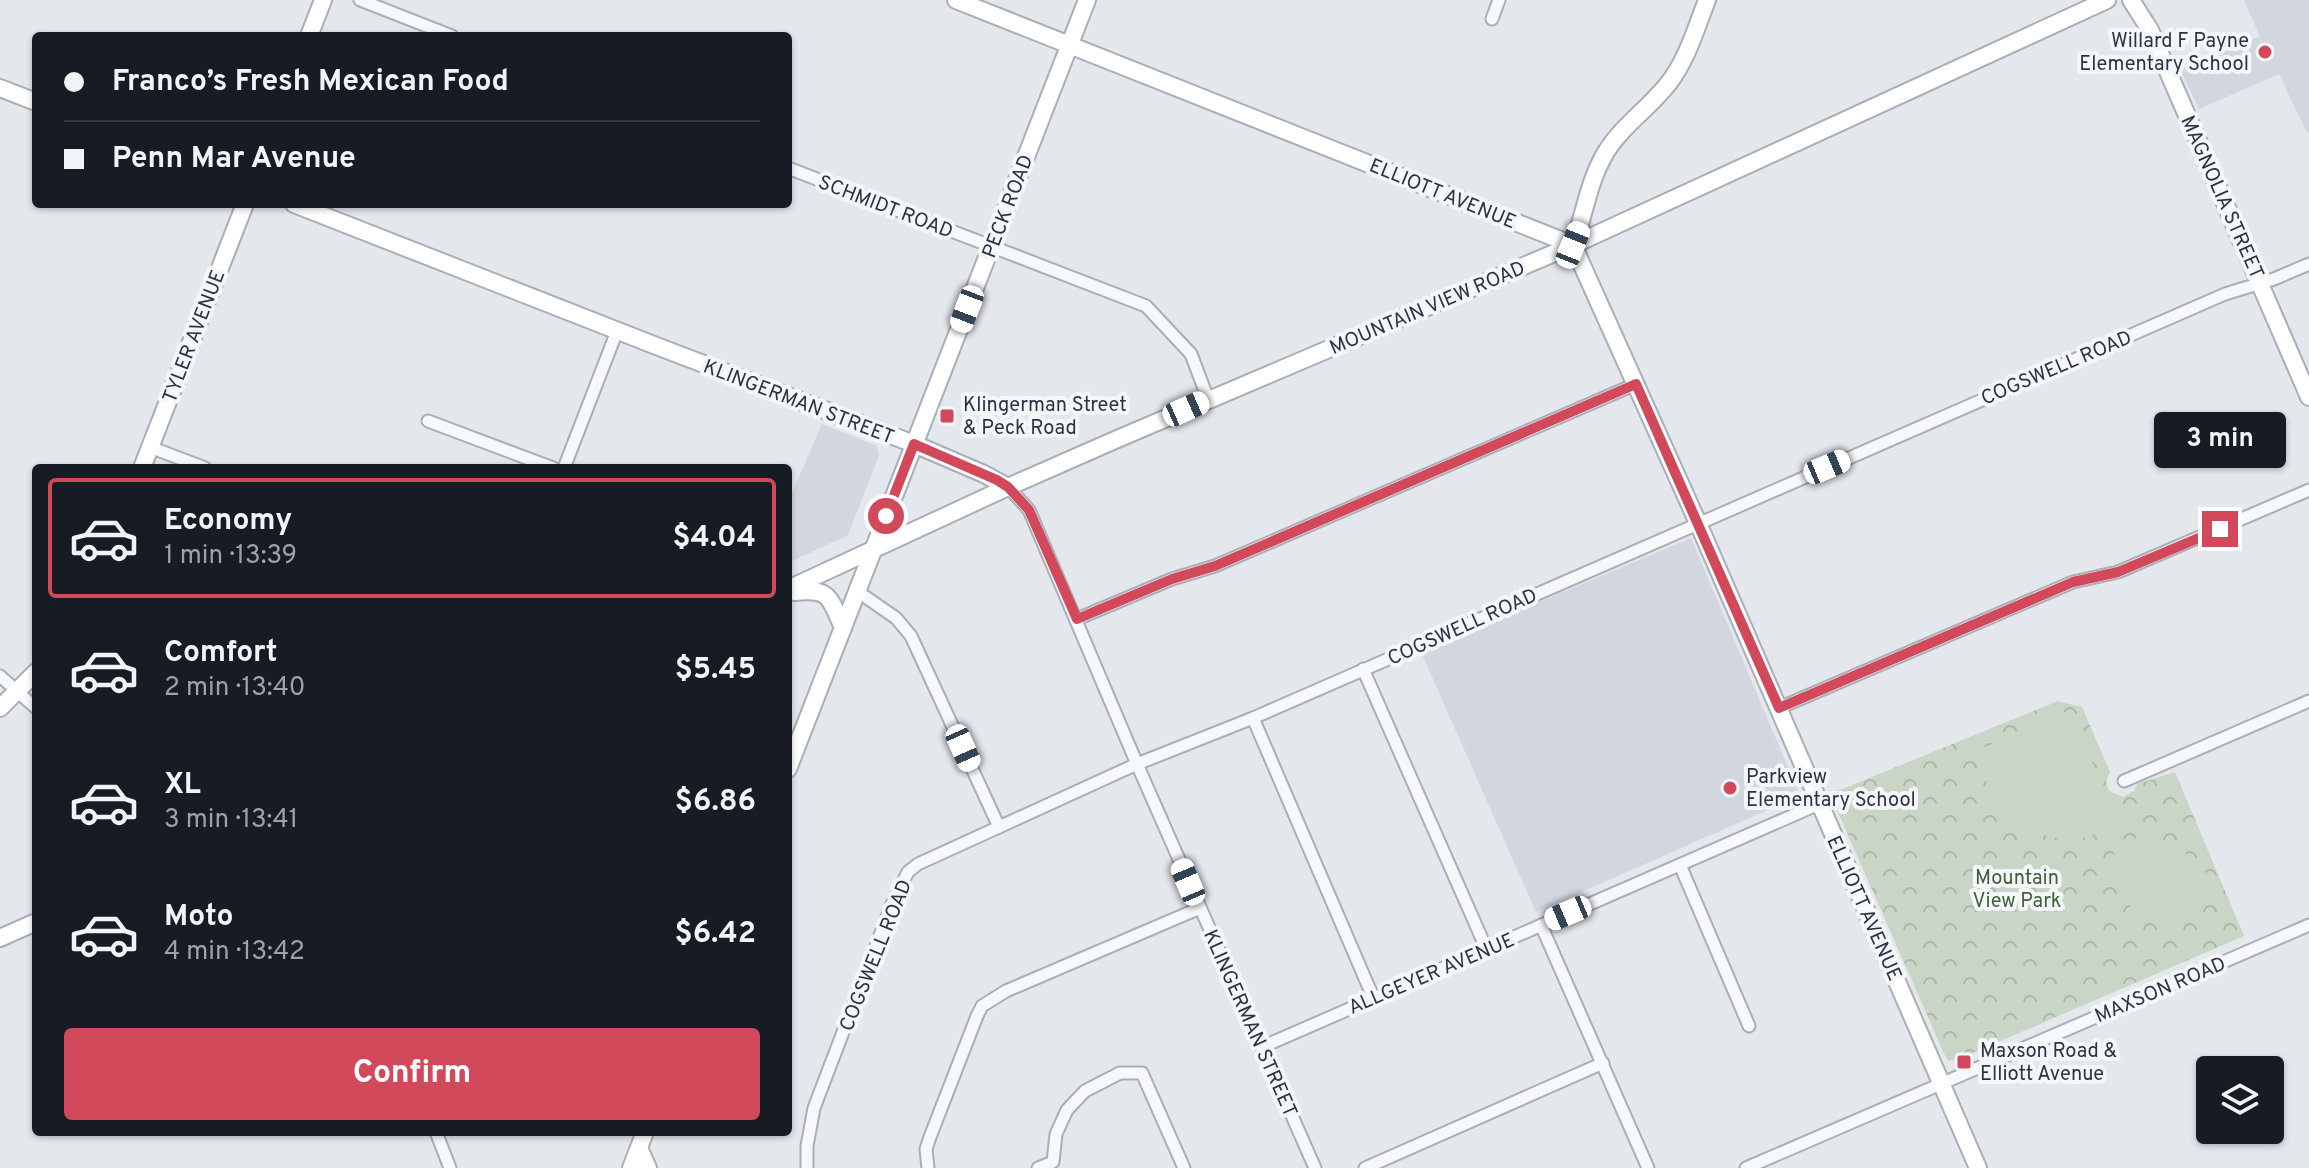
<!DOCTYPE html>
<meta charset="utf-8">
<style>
:root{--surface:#171b24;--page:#20242c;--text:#f1f3f6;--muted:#9ea1a6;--line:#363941;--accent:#d1495b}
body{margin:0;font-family:Overpass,sans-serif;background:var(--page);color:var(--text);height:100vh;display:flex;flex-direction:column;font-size:30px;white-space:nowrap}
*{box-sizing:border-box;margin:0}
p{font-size:26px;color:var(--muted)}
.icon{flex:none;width:44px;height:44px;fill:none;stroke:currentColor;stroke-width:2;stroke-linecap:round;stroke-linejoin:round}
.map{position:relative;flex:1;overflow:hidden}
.panel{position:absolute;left:32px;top:464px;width:760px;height:672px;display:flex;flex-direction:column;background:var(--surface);border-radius:8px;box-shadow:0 2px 6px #0004}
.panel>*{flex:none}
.top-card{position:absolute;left:32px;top:32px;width:760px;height:176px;border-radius:8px;box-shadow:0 2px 6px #0004;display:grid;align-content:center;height:176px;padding:0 32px;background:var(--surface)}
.controls{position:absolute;left:2196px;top:1056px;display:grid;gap:16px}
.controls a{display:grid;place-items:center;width:88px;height:88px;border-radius:8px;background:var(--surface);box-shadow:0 2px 6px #0004;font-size:40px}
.end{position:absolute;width:36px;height:36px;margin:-18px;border:10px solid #d1495b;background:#fff;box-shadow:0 0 0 4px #fff}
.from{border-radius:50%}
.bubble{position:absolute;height:56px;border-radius:8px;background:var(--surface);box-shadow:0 2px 6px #0004;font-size:26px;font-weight:700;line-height:56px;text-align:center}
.car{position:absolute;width:24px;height:48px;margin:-24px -12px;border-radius:10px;box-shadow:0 0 6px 2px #0007;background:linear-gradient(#fff 24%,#345 0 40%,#fff 0 76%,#345 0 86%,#fff 0)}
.top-card b{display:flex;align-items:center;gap:28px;height:76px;font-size:30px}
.top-card b+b{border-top:2px solid var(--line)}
.top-card i{width:20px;height:20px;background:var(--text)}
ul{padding:14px 0 0;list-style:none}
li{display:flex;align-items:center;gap:24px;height:120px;margin:0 16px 12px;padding:0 16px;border:4px solid transparent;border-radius:8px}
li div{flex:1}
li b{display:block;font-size:30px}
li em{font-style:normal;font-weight:700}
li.active{border-color:var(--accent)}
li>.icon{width:72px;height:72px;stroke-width:1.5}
.button{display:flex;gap:16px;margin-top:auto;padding:16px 32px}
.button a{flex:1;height:92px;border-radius:8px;background:var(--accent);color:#fff;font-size:32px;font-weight:700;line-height:92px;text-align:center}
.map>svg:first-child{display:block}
</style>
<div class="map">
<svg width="2309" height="1168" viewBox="0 0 2309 1168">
<defs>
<pattern id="park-crowns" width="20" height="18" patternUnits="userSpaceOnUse" patternTransform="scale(2)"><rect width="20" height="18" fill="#c9d6c5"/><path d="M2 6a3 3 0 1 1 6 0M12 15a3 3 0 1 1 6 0" fill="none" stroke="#adb8ab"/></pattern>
</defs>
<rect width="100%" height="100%" fill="#e4e7ec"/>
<g fill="#d2d6de">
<polygon points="2244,0 2309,0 2309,132 2307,133 2279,74 2199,109 2180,69 2260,36"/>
<polygon points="822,424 877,446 879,455 848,535 788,563 788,502"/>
<polygon points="1691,538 1799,793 1795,798 1536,912 1421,652"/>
</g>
<polygon fill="url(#park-crowns)" points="2058,701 2082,707 2110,772 2106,782 2109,791 2123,797 2134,791 2137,784 2175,772 2244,936 1961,1058 1949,1061 1946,1058 1830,794"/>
<g fill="#c9d6c5">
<polygon points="2066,712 2078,717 2090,747 2092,762 2121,826 2080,839 2057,838 2024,831 1999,809 1973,751 2026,732 2035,726"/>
<path d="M2133,838C2180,842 2201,857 2221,900L2136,925L2110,841Z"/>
</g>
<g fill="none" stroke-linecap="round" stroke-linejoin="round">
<defs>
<g id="street">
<polyline points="360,0 452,36"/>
<polyline points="1492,19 1499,0"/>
<polyline points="788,168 1146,306 1191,354 1208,399"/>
<polyline points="428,421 553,468"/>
<polyline points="150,447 205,468"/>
<polyline points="564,468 617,331"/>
<polyline points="1008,487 1029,510 1137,764 1315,1168"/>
<polyline points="857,591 896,618 911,636 999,827"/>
<polyline points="1077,619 1172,579 1215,566 1636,384"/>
<polyline points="1363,669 1486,948"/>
<polyline points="0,676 36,708"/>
<polyline points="1779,708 2073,582 2118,572 2309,490"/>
<polyline points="1253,718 1373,997"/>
<polyline points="2124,781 2309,701"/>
<polyline points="1680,865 1749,1026"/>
<polyline points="1541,925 1648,1168"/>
<polyline points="1262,1047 1819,804"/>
<polyline points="436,1132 450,1168"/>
<polyline points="807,1168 807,1146 814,1108 892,904 908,872 918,864 1137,764 1253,718 2225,294 2274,279 2309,264"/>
<polyline points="928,1168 926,1149 930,1137 977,1016 982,1006 1006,991 1200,908"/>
<polyline points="1038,1168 1053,1162 1056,1134 1067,1110 1085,1091 1120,1073 1142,1073 1184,1168"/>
<polyline points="1365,1168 1603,1063"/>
<polyline points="1746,1168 2309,925"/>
</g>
<g id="secondary">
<polyline points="956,0 1573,245 1698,523 1978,1168"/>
<polyline points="2131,0 2150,30 2309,397"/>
<polyline points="309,36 323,0"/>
<polyline points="0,88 36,102"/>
<polyline points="294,204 659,347 914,444 984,474 1008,487"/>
<path d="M1573,245C1585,214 1588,182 1606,152C1622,126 1649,108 1668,84C1687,60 1696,28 1707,0"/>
<polyline points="142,468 245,204"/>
<polyline points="788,589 1008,487 1115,440 1573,245 2107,0"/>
<path d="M794,592C831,588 829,597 843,628"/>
<polyline points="0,708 36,672"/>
<polyline points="788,769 1087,0"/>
<polyline points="0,938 36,922"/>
<polyline points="639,1148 648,1168"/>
<polyline points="631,1168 645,1132"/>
</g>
</defs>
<use href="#street" stroke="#a9aeb7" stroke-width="15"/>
<use href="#secondary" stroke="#a9aeb7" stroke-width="20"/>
<use href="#street" stroke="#f7f8fa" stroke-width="11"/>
<use href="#secondary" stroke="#fff" stroke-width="16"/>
</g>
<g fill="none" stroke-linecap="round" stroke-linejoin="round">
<polyline stroke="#d1495b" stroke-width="10" points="886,516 914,444 997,480 1008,487 1029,510 1077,619 1172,579 1215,566 1636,384 1779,708 2073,582 2118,572 2220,529"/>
</g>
<g fill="#d1495b" stroke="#f4f6f9" stroke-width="3">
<circle cx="2265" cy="52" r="8"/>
<rect x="939" y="408" width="16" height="16" rx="4"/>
<circle cx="1730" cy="788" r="8"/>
<rect x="1956" y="1054" width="16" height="16" rx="4"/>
</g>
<g text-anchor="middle" stroke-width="8" stroke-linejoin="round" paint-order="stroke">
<g font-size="20" fill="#2b3445" stroke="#f4f6f9" text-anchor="start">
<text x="2249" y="47" text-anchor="end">Willard F Payne<tspan x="2249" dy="23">Elementary School</tspan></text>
<text x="963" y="411">Klingerman Street<tspan x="963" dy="23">&amp; Peck Road</tspan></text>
<text x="1746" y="783">Parkview<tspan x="1746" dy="23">Elementary School</tspan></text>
<text x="1980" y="1057">Maxson Road &amp;<tspan x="1980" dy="23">Elliott Avenue</tspan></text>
</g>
<g font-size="20" fill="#2b3445" stroke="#f4f6f9">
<text transform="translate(1443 193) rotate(22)" y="7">ELLIOTT AVENUE</text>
<text transform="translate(2223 197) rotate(66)" y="7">MAGNOLIA STREET</text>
<text transform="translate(886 206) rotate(21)" y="7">SCHMIDT ROAD</text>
<text transform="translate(1007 206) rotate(-69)" y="7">PECK ROAD</text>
<text transform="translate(1427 307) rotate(-23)" y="7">MOUNTAIN VIEW ROAD</text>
<text transform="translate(193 336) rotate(-69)" y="7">TYLER AVENUE</text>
<text transform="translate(2056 367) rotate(-23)" y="7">COGSWELL ROAD</text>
<text transform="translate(799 401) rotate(21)" y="7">KLINGERMAN STREET</text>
<text transform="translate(1462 626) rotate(-24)" y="7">COGSWELL ROAD</text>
<text transform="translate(1865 908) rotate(66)" y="7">ELLIOTT AVENUE</text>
<text transform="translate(875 955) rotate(-68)" y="7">COGSWELL ROAD</text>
<text transform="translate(1431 973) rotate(-23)" y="7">ALLGEYER AVENUE</text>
<text transform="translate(2160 989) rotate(-23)" y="7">MAXSON ROAD</text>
<text transform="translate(1251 1023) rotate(66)" y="7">KLINGERMAN STREET</text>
</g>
<g font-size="20" fill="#3f6138" stroke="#f4f6f9">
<text x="2017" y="884">Mountain<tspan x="2017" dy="23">View Park</tspan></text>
</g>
</g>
</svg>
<div class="controls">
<a><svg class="icon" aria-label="layers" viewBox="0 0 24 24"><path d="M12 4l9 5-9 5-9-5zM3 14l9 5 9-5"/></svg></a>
</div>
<i class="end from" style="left:886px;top:516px"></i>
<i class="end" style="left:2220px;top:529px"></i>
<div class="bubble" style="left:2154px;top:412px;width:132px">3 min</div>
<i class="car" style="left:1573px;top:245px;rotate:22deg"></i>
<i class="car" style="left:967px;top:309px;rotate:201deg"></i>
<i class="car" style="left:1186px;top:409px;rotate:66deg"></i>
<i class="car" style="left:1827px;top:467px;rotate:67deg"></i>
<i class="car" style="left:963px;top:748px;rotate:156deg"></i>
<i class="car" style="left:1188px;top:882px;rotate:337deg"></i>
<i class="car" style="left:1568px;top:913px;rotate:247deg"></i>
<div class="top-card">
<b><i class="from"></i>Franco’s Fresh Mexican Food</b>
<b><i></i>Penn Mar Avenue</b>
</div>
<section class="panel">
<ul>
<li class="active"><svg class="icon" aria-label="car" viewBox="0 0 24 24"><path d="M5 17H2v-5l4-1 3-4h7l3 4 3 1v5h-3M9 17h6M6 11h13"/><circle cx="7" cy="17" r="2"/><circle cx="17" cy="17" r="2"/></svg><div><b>Economy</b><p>1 min · 13:39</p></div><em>$4.04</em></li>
<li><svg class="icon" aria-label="car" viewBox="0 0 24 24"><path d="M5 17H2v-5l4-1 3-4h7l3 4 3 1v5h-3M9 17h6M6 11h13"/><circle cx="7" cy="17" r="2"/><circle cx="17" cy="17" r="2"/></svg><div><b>Comfort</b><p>2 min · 13:40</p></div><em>$5.45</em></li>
<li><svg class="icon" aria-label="car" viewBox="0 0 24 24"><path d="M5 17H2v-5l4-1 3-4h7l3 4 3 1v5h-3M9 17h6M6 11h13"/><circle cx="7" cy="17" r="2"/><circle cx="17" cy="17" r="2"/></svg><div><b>XL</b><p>3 min · 13:41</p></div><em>$6.86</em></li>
<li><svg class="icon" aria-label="car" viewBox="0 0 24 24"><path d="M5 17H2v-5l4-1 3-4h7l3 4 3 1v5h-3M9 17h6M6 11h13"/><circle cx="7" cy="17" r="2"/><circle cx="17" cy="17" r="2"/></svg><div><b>Moto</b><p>4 min · 13:42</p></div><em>$6.42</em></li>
</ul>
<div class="button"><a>Confirm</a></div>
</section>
</div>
